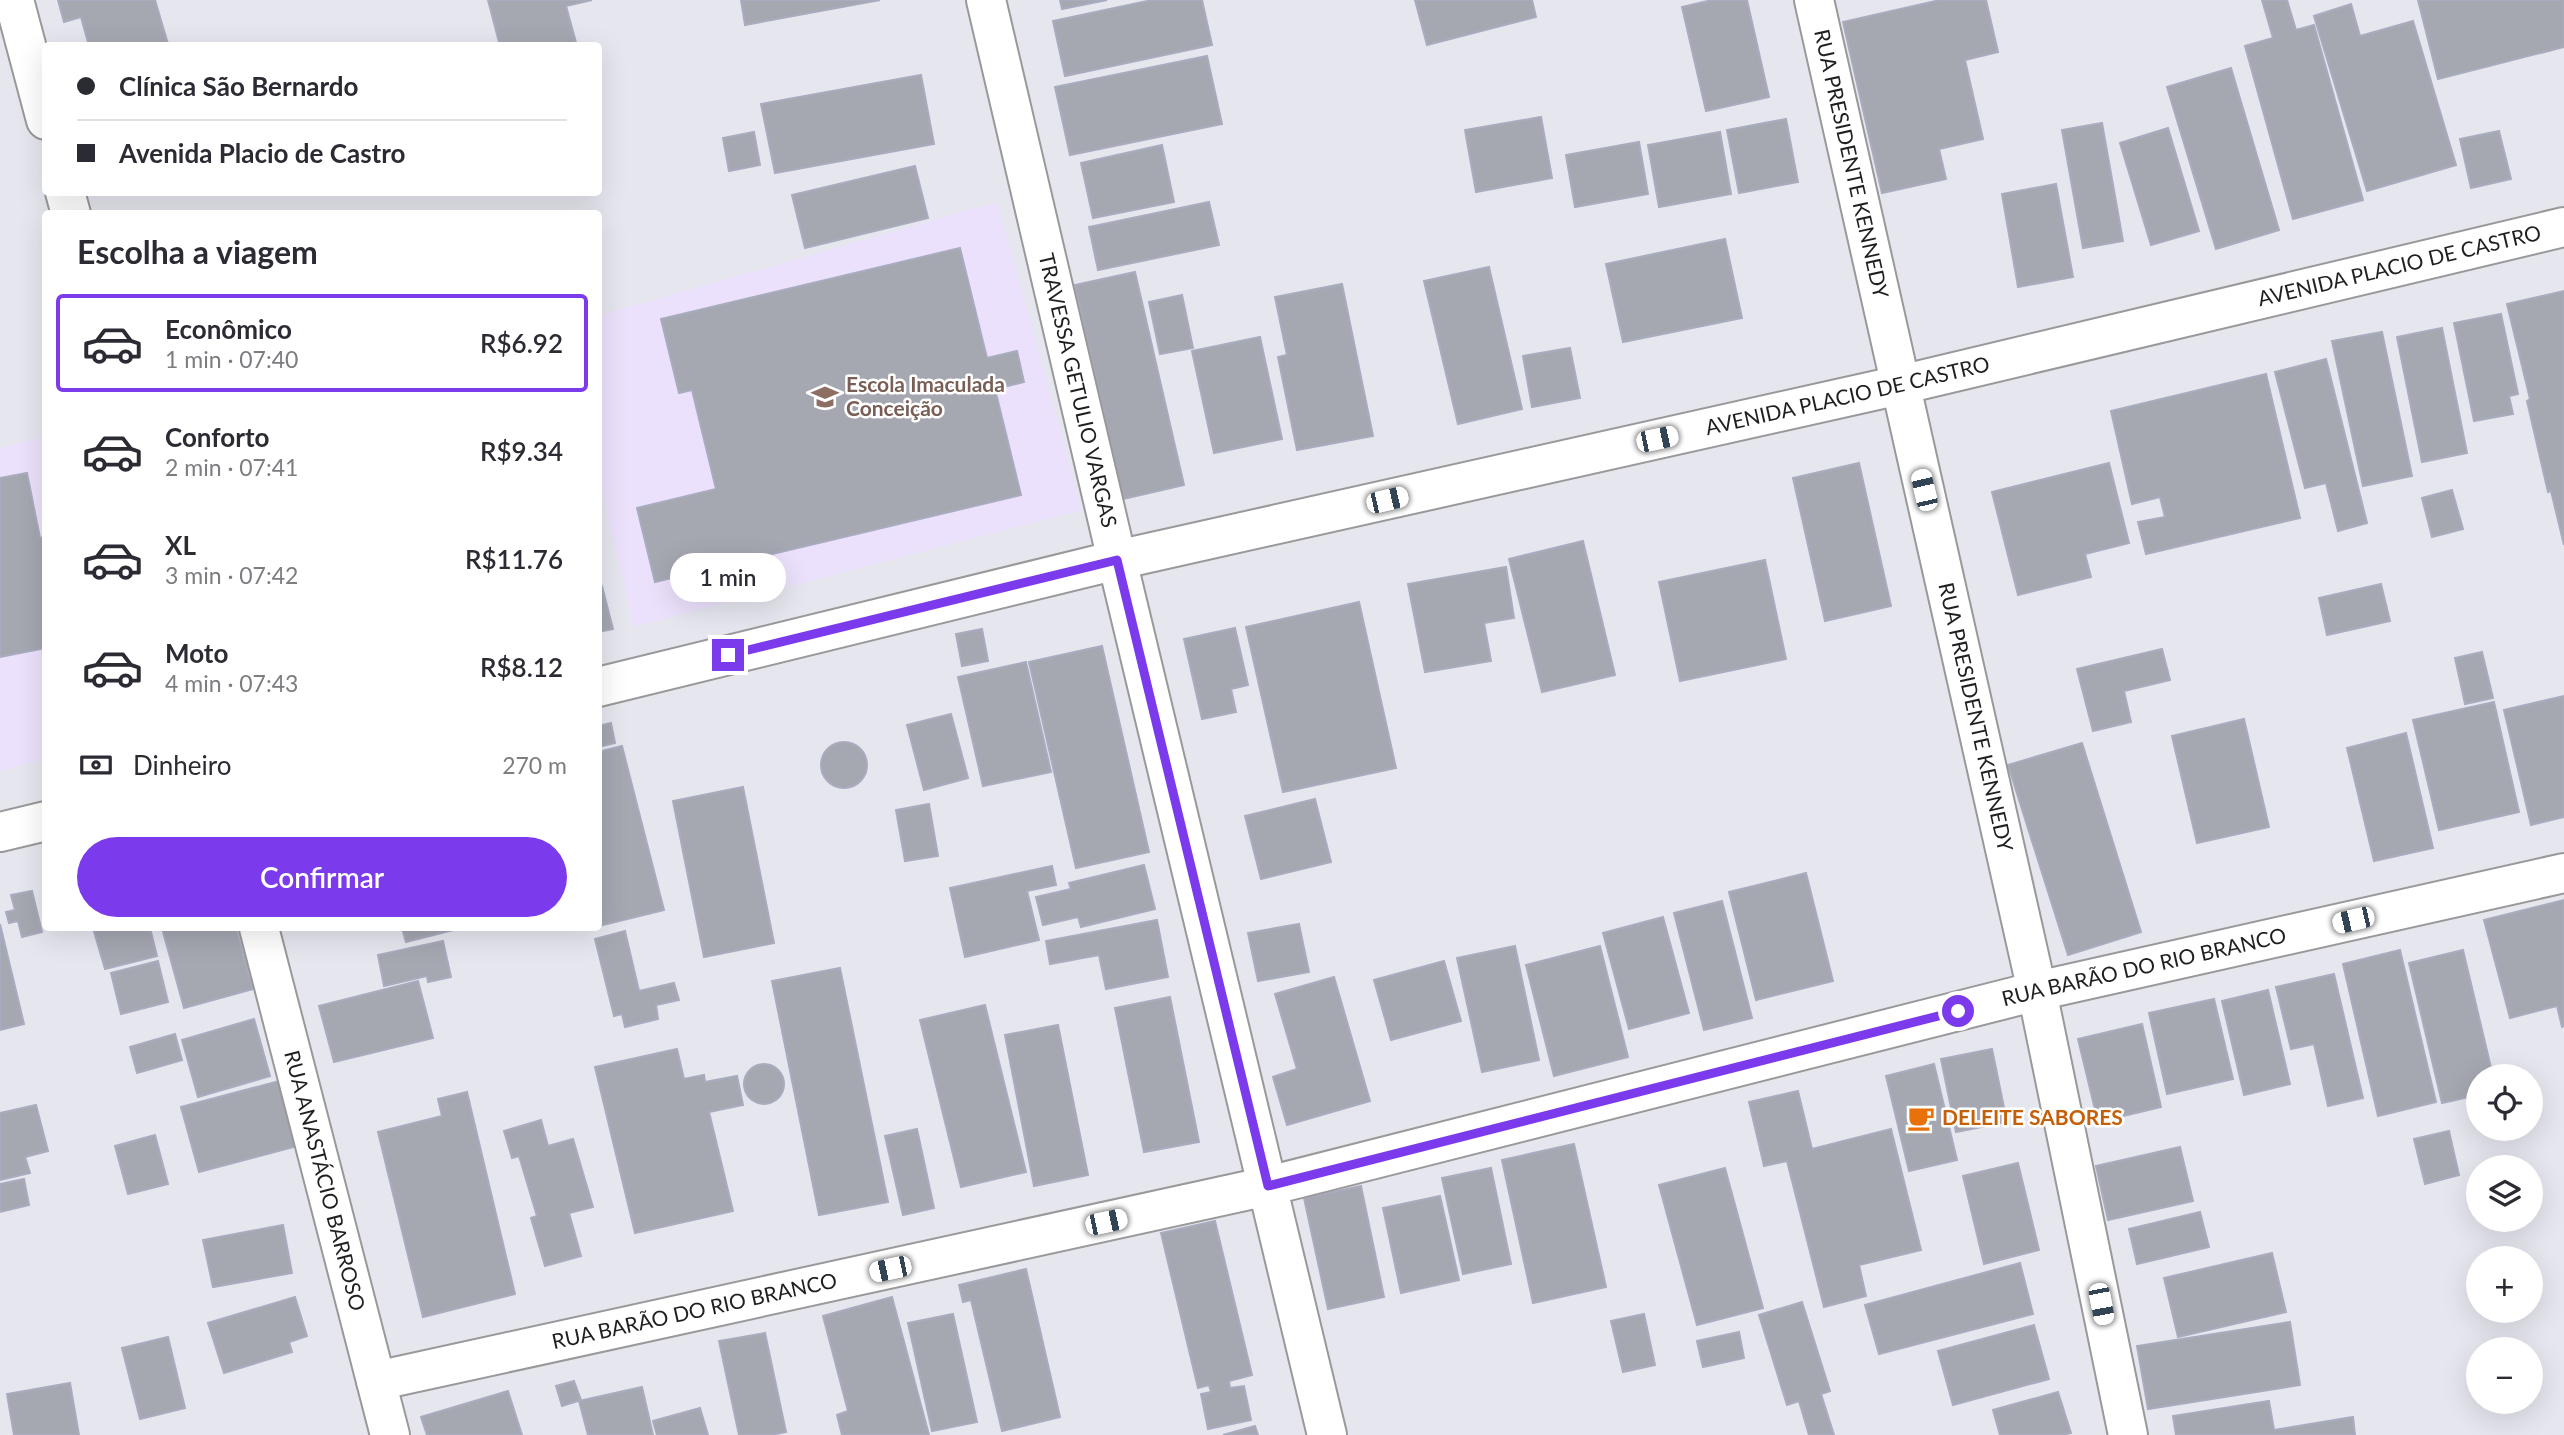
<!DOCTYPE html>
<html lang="pt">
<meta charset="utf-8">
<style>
:root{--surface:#fff;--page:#f7f7f7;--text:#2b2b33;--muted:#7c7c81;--line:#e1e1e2;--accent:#7c3aed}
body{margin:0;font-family:Lato,sans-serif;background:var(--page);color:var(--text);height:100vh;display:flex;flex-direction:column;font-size:26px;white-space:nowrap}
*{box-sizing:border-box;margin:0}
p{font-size:23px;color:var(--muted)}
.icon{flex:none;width:38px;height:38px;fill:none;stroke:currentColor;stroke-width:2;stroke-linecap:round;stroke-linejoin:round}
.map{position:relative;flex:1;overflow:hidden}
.side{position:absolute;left:42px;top:210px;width:560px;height:721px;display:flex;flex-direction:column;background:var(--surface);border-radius:7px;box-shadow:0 7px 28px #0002}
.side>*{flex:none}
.hud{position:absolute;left:42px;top:42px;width:560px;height:154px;border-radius:7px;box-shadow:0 7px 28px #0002;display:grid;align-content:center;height:154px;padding:0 35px;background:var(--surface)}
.tools{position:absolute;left:2466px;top:1064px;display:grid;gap:14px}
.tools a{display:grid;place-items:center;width:77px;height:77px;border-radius:50%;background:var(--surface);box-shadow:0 7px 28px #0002;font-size:35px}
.end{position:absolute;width:32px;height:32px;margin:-16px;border:9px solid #7c3aed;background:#fff;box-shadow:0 0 0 4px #fff}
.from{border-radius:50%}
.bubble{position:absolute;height:49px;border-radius:24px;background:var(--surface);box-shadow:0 7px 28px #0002;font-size:23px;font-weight:600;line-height:49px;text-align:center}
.car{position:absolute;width:21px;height:42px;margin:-21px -10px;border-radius:9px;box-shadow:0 0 5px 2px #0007;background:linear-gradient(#fff 24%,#345 0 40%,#fff 0 76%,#345 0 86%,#fff 0)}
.hud b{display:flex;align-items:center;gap:24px;height:66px;font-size:26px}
.hud b+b{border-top:2px solid var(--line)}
.hud i{width:18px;height:18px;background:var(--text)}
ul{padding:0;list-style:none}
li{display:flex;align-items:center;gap:21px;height:98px;margin:0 14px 10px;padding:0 21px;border:4px solid transparent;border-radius:7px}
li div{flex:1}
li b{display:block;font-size:26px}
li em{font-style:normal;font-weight:600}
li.selected{border-color:var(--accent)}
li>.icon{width:63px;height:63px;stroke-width:1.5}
h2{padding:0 35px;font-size:32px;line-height:84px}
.pay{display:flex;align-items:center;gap:18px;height:77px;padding:0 35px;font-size:26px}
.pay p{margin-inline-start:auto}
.action{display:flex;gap:14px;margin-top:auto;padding:14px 35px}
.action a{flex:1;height:80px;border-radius:42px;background:var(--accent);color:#fff;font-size:28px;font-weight:600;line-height:80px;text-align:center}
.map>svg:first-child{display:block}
</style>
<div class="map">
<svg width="2564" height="1435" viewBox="0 0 2564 1435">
<rect width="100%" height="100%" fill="#e6e6ef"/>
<g fill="#ece1fc">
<polygon points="997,202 1082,510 634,627 599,478 598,316"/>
<polygon points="45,437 45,759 0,771 0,448"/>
</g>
<g fill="#a5a7b1" stroke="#a9acbf" stroke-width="2">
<polygon points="58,0 155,0 168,44 89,46 81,17 64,22"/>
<polygon points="488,0 592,0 566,6 577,46 500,46"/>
<polygon points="741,0 880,0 745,25"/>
<polygon points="1060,0 1107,0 1062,9"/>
<polygon points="1152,0 1202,0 1212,45 1065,76 1053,21"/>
<polygon points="1415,0 1532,0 1536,17 1427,45"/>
<polygon points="1712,0 1747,0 1769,97 1706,111 1682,7"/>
<polygon points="1940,0 1986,0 1998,52 1965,60 1983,139 1939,149 1946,179 1882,193 1843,22"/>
<polygon points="2262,0 2287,0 2296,30 2314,25 2363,200 2293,219 2245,46 2273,38"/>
<polygon points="2418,0 2564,0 2564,47 2438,79"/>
<polygon points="2351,4 2360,36 2413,21 2456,165 2367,191 2314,16"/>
<polygon points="1207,56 1222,124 1070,155 1055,87"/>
<polygon points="2231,68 2279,230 2216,249 2167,87"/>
<polygon points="921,75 934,144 775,173 761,104"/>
<polygon points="1541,117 1552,178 1476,192 1465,130"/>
<polygon points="1786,119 1798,182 1739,193 1727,130"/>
<polygon points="2102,123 2123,241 2083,248 2062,130"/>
<polygon points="2168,128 2199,231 2151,245 2120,143"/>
<polygon points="2499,131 2511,179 2471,188 2460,139"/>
<polygon points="754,132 760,165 729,171 723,138"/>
<polygon points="1720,132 1731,194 1659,207 1648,145"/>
<polygon points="1639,142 1648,194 1575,207 1566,155"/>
<polygon points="1162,145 1174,202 1093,218 1081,163"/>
<polygon points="915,166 928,218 805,248 792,195"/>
<polygon points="2056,184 2073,277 2018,287 2002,194"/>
<polygon points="1209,202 1219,245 1098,270 1089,227"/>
<polygon points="1725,239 1742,318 1623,342 1606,264"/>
<polygon points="960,248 987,358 1017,351 1024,382 995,389 1021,495 655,582 637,508 716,489 692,390 679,393 661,319"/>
<polygon points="1489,267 1522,409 1458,424 1424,281"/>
<polygon points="1135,272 1184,485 1123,499 1075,285"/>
<polygon points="1342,284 1373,436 1297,450 1278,357 1287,355 1275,297"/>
<polygon points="2564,291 2564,545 2551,491 2548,492 2527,401 2530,399 2507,304"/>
<polygon points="1182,295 1193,348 1160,354 1149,302"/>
<polygon points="2501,314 2518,394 2509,396 2513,414 2474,421 2454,323"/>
<polygon points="2442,328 2467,453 2422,462 2397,337"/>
<polygon points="2382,332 2412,476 2363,486 2332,341"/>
<polygon points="1260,337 1282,439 1214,453 1192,351"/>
<polygon points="1570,348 1580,398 1532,407 1523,356"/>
<polygon points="2326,359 2367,523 2338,531 2326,483 2305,488 2275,372"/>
<polygon points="2266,374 2300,518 2146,554 2138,522 2165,517 2160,497 2132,504 2111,411"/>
<polygon points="1859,463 1891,606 1825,621 1793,478"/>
<polygon points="2109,463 2129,543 2085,554 2091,577 2018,595 1992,492"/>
<polygon points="27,473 40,538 46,537 46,648 0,657 0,478"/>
<polygon points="2452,490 2463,529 2432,537 2422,498"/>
<polygon points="1583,541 1615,675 1542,692 1509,559"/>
<polygon points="1765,560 1786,659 1680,681 1659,582"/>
<polygon points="1506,567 1514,618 1484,623 1491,661 1425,672 1408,584"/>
<polygon points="2381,584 2390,621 2327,635 2319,598"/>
<polygon points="602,586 613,629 598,632 598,587"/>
<polygon points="1359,602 1396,768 1283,792 1246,627"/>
<polygon points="1235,628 1248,685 1231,689 1236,712 1202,719 1184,639"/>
<polygon points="982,629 988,661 962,666 956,634"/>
<polygon points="1102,646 1149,852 1076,868 1029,662"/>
<polygon points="2162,649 2170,680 2124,691 2131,722 2093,731 2077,669"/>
<polygon points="2482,652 2493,698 2465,704 2455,658"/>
<polygon points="1026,662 1051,772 983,786 958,677"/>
<polygon points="2564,696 2564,817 2531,825 2504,710"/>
<polygon points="2494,702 2519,812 2439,830 2413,720"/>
<polygon points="951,714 968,778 924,790 907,725"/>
<polygon points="2244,719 2269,827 2197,843 2172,736"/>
<polygon points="611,723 615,743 598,747 598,726"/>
<polygon points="2406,733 2433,848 2374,861 2347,748"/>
<circle cx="844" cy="765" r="23"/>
<polygon points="2082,743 2141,932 2068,955 2008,765"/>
<polygon points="622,746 664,910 599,926 598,752"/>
<polygon points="743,787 774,943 704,957 673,801"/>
<polygon points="1315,799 1331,862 1261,879 1245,816"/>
<polygon points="929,804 938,856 905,861 896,810"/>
<polygon points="1144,865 1155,909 1081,927 1078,917 1043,925 1036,897 1071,889 1069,883"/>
<polygon points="1052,866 1056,885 1027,891 1039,940 965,957 950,888"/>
<polygon points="1806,873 1833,981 1756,1000 1729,892"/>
<polygon points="32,891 42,932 22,937 18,921 9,923 6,912 15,910 11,895"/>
<polygon points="2564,900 2564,1026 2562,1027 2557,1006 2510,1018 2484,920"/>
<polygon points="1722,901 1752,1018 1704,1030 1674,913"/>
<polygon points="1663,917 1689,1013 1629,1029 1603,933"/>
<polygon points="1157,920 1168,977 1106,989 1099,955 1050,964 1046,941"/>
<polygon points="0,924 24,1024 0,1030"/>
<polygon points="1299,924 1309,972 1258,981 1248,933"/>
<polygon points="93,928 150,928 157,956 105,969"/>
<polygon points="162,928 236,928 253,989 184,1008"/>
<polygon points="402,928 461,928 406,942"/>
<polygon points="625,931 639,991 674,983 679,1000 656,1005 658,1019 625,1027 622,1014 614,1016 595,939"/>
<polygon points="443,941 451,977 428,982 427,976 384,986 378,955"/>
<polygon points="1515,946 1539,1060 1482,1072 1457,958"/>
<polygon points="1600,946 1628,1057 1554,1076 1526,965"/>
<polygon points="2400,950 2436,1102 2378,1116 2343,964"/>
<polygon points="2463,950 2493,1076 2478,1076 2478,1095 2442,1103 2409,963"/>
<polygon points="158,961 168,1002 121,1014 111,973"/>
<polygon points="1444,961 1461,1021 1391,1040 1374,980"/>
<polygon points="840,968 888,1202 819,1215 772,981"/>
<polygon points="2334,974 2363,1098 2328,1106 2314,1044 2291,1049 2276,987"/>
<polygon points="1334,977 1370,1101 1287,1125 1273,1077 1297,1069 1275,994"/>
<polygon points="418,981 433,1038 334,1062 319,1006"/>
<polygon points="2268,990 2290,1084 2244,1095 2222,1001"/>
<polygon points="1170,997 1199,1142 1144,1152 1115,1008"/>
<polygon points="2214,999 2233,1079 2167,1094 2149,1013"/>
<polygon points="985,1005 1026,1172 961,1187 920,1020"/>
<polygon points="254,1019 270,1076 198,1097 182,1040"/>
<polygon points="2142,1024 2161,1107 2098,1122 2078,1039"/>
<polygon points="1058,1025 1088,1175 1034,1186 1005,1035"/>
<polygon points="175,1034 182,1060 137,1073 130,1047"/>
<polygon points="677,1049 684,1079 704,1075 705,1082 737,1076 743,1105 709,1112 733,1211 635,1233 595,1067"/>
<polygon points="1992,1049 2007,1122 1956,1132 1941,1059"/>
<circle cx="764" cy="1084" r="20"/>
<polygon points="1934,1064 1957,1160 1909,1171 1886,1076"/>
<polygon points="283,1080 301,1145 199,1172 181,1107"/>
<polygon points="1798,1091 1812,1149 1891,1129 1921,1250 1859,1265 1866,1296 1824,1307 1787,1161 1764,1166 1749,1102"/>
<polygon points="467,1092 515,1294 423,1317 378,1132 442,1116 438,1099"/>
<polygon points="36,1105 48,1151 25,1157 30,1173 0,1180 0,1113"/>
<polygon points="541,1120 548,1146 573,1139 593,1207 569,1213 581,1256 545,1266 531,1218 537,1216 519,1156 512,1158 504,1131"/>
<polygon points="917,1129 934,1208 903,1215 885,1136"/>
<polygon points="2449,1131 2459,1175 2425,1184 2414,1139"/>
<polygon points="155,1135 168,1184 128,1194 115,1146"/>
<polygon points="1574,1144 1606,1287 1533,1303 1502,1160"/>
<polygon points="2180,1147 2193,1201 2108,1220 2096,1166"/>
<polygon points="2018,1163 2039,1250 1984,1264 1963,1176"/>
<polygon points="1491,1168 1511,1264 1463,1274 1442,1178"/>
<polygon points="1725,1168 1763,1308 1697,1325 1659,1185"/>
<polygon points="24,1179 29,1205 0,1212 0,1184"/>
<polygon points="1361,1186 1384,1297 1328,1309 1304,1198"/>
<polygon points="1440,1196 1459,1280 1401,1293 1383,1208"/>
<polygon points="2200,1212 2209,1247 2137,1264 2129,1229"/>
<polygon points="1215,1221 1252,1375 1229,1381 1230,1388 1244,1386 1251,1420 1208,1429 1201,1394 1211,1392 1209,1385 1198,1388 1161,1233"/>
<polygon points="283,1225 292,1273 213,1287 203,1240"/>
<polygon points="2272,1253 2286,1312 2178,1337 2164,1278"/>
<polygon points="2020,1263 2033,1314 1879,1354 1865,1305"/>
<polygon points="1026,1269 1060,1417 1002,1431 971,1300 963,1302 959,1285"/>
<polygon points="295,1297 307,1336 289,1342 292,1352 224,1373 208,1323"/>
<polygon points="892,1297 929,1435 842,1435 837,1415 848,1411 823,1316"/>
<polygon points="1802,1302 1830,1391 1821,1394 1834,1435 1809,1435 1799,1401 1787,1405 1759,1315"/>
<polygon points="953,1314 977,1422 932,1431 908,1323"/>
<polygon points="1644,1314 1655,1365 1623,1372 1611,1321"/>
<polygon points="2290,1322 2300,1385 2148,1409 2137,1346"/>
<polygon points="2034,1325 2049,1379 1953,1405 1938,1351"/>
<polygon points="1739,1332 1744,1358 1703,1367 1697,1341"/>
<polygon points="765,1333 786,1432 771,1435 739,1435 719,1341"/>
<polygon points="168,1337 185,1408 140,1419 122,1348"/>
<polygon points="574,1381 581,1400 562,1406 556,1386"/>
<polygon points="70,1383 79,1435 14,1435 7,1394"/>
<polygon points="642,1387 653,1435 588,1435 579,1401"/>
<polygon points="508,1391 522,1435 427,1435 421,1417"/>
<polygon points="2058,1392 2071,1433 2062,1435 2000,1435 1993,1410"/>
<polygon points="2269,1401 2274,1430 2353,1417 2355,1435 2176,1435 2173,1416"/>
<polygon points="700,1408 708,1435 657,1435 653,1421"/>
<polygon points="1255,1426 1258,1435 1223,1435"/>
</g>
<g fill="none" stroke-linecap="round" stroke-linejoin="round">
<defs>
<g id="minor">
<polyline points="14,0 46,120"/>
<path id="s1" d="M986,0L1117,560L1327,1435"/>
<path id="s2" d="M1814,0L2037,991L2128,1435"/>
<polyline points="65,192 71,214"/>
<path id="s3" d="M598,687L1117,560L1900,385L2564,227"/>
<polyline points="0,832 46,821"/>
<path id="s4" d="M259,928L390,1435"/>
<path id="s5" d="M376,1381L1268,1186L2037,991L2564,873"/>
</g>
</defs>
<use href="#minor" stroke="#999" stroke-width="42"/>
<use href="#minor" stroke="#fff" stroke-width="38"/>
</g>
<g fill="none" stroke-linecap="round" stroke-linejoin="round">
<polyline stroke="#7c3aed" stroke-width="9" points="728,655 1117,560 1268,1186 1958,1011"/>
</g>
<defs>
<symbol id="school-bare" viewBox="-9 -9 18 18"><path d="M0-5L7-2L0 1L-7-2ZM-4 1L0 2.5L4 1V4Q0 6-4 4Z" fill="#8d6e63" stroke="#fff" stroke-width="2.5" paint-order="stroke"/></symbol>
<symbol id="cafe-bare" viewBox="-9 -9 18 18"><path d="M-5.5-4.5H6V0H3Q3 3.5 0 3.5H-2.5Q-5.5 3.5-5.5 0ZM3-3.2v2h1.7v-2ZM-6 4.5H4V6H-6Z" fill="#e8710a" stroke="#fff" stroke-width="2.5" paint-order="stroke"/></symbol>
</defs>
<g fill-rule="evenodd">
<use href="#school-bare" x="806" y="378" width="38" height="38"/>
<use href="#cafe-bare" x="1902" y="1099" width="38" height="38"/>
</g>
<g text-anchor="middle" stroke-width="5" stroke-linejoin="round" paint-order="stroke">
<g font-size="21" fill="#1f1f1f" stroke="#fff">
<text dy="7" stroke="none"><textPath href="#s2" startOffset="168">RUA PRESIDENTE KENNEDY</textPath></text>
<text dy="7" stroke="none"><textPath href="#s3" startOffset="1850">AVENIDA PLACIO DE CASTRO</textPath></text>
<text dy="7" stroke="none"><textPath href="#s1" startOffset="401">TRAVESSA GETULIO VARGAS</textPath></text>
<text dy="7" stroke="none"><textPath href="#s3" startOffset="1283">AVENIDA PLACIO DE CASTRO</textPath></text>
<text dy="7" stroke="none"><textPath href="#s2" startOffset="735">RUA PRESIDENTE KENNEDY</textPath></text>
<text dy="7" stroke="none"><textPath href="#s5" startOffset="1816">RUA BARÃO DO RIO BRANCO</textPath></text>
<text dy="7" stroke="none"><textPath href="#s4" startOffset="261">RUA ANASTÁCIO BARROSO</textPath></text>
<text dy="7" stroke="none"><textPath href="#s5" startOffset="326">RUA BARÃO DO RIO BRANCO</textPath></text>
</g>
<g font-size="21" font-weight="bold" fill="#785e54" stroke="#fff" text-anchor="start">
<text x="846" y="392">Escola Imaculada<tspan x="846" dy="24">Conceição</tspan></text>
</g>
<g font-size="21" font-weight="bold" fill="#c56008" stroke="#fff" text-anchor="start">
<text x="1942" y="1125">DELEITE SABORES</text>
</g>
</g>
</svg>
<div class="tools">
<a><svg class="icon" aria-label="locate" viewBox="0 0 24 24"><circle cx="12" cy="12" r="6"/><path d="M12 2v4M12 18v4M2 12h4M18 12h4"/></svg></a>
<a><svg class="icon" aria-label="layers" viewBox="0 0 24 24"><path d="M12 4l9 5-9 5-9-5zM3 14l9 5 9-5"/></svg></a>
<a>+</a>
<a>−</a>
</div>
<i class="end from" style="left:1958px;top:1011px"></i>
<i class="end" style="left:728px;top:655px"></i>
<div class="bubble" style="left:670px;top:553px;width:116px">1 min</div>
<i class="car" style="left:1657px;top:439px;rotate:78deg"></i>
<i class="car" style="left:1924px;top:490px;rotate:347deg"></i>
<i class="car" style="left:1387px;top:500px;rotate:77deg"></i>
<i class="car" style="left:2353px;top:920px;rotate:257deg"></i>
<i class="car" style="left:1106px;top:1222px;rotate:78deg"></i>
<i class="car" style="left:890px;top:1269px;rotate:258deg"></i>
<i class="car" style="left:2101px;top:1304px;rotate:169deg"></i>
<div class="hud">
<b><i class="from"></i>Clínica São Bernardo</b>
<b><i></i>Avenida Placio de Castro</b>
</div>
<section class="side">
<h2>Escolha a viagem</h2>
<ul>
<li class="selected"><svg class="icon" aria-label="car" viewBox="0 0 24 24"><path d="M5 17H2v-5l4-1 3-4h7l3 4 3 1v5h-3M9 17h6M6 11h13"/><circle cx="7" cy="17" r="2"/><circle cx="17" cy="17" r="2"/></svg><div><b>Econômico</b><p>1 min · 07:40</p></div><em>R$6.92</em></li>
<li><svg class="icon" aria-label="car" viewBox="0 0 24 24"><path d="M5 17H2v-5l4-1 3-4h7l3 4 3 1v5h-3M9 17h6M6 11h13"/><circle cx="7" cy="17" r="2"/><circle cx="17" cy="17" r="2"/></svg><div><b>Conforto</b><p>2 min · 07:41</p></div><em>R$9.34</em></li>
<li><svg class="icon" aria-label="car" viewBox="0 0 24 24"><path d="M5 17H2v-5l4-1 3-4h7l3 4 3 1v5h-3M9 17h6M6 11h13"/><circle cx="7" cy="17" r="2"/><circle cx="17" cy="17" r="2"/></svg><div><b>XL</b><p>3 min · 07:42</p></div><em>R$11.76</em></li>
<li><svg class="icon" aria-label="car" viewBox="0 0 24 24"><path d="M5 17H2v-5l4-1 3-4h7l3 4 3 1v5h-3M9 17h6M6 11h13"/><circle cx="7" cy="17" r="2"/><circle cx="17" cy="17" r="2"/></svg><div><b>Moto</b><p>4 min · 07:43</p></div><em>R$8.12</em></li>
</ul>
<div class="pay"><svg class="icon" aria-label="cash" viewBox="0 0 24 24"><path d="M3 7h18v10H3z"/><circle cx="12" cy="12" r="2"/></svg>Dinheiro<p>270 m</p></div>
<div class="action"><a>Confirmar</a></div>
</section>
</div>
